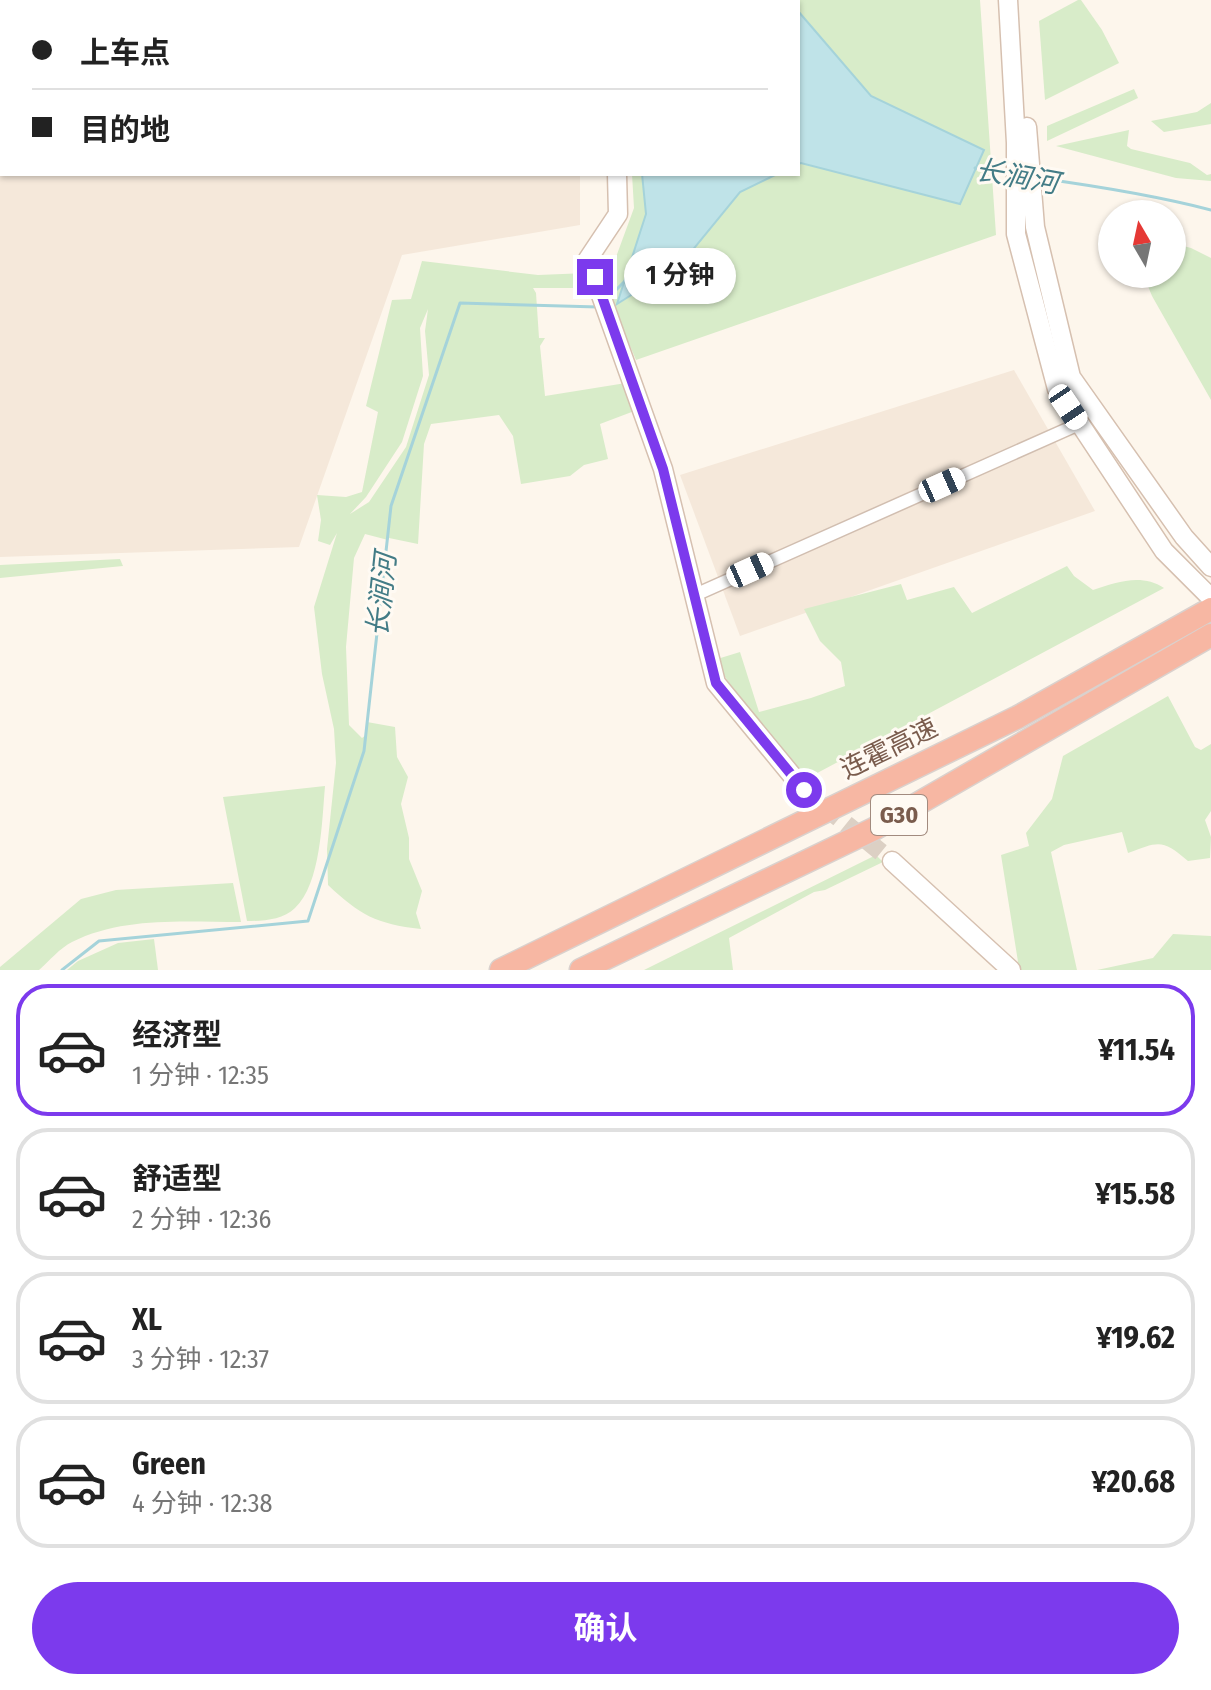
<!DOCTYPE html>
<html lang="zh">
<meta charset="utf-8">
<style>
:root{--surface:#fff;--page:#f6f6f6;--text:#222;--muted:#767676;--line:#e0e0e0;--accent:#7c3aed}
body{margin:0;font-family:"Fira Sans Condensed","Noto Sans SC",sans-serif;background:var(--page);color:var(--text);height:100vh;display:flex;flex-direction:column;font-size:30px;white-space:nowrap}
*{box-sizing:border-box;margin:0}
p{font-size:26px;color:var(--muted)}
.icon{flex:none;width:44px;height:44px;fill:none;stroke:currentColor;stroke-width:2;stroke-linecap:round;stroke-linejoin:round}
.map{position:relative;height:970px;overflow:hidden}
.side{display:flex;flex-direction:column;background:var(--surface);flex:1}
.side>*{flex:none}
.top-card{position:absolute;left:0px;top:0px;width:800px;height:176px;box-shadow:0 2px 6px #0004;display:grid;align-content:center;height:176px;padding:0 32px;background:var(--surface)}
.needle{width:52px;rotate:351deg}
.tools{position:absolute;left:1098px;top:200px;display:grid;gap:16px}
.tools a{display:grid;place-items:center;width:88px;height:88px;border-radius:50%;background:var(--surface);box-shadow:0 2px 6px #0004;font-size:40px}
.end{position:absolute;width:36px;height:36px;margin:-18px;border:10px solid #7c3aed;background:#fff;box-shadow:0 0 0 4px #fff}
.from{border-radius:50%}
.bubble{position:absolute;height:56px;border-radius:28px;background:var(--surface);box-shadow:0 2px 6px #0004;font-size:26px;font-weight:700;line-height:56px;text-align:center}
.car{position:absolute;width:24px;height:48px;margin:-24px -12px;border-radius:10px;box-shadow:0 0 6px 2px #0007;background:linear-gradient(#fff 24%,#345 0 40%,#fff 0 76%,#345 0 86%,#fff 0)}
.top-card b{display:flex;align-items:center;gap:28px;height:76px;font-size:30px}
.top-card b+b{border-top:2px solid var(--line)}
.top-card i{width:20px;height:20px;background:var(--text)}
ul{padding:14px 0 0;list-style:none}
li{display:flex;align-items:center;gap:24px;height:132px;margin:0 16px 12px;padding:0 16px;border:4px solid var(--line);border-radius:32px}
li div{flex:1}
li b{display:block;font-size:30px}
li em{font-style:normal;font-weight:700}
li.active{border-color:var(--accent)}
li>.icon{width:72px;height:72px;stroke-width:1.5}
.primary-button{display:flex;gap:16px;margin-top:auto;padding:16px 32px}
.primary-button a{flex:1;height:92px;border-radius:48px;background:var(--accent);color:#fff;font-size:32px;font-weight:700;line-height:92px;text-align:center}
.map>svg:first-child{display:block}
</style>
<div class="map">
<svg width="1211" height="970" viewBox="0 0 1211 970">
<rect width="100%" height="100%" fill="#fdf6ec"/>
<g fill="#f5e8da">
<polygon points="0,0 583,0 582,2 2,2 2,174 580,174 580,225 402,255 299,547 0,557"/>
<polygon points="1014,370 1095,511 740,636 680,475"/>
</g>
<g fill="#d8ecc9" fill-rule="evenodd">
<polygon points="617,0 980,0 996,235 636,360 605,287 634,208 632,174 798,174 798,2 617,2"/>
<polygon points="1078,0 1081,0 1102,30 1119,63 1045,100 1039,21"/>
<polygon points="1134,89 1138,98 1047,141 1047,126"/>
<polygon points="1211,103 1211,124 1164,132 1151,121 1197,112"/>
<polygon points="1129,130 1127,146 1131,149 1190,163 1207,175 1211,174 1211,181 1176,178 1056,146"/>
<polygon points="1172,243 1191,248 1211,258 1211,400 1152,296 1143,274 1172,274"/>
<path d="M422,261L538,275L587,273L591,288H533L536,293L539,338H545L540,346L545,396L626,383L637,410L600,424L608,459L584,465L570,476L521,484L513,436L499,415L431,424L424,444L418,544L389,538L388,540L365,534L354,558L346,647L349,725L362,738L366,735L367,722L395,727L397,757L408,777L401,804L409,838V859L422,891L416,913L421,929C376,924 360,915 328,885L327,849L336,763L334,729L322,674L314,607L337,533L330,545L318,541L321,520L317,495L346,497L362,492L378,412L366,406L392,300L411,299ZM428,309L425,331L429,375L406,447L369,502L350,514L366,497L402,442L423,376L420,328Z"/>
<polygon points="120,559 123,566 0,578 0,565"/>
<path d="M1067,566L1074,576L1093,590C1116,582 1142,573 1164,588L806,779L756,724L714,660L740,652L759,712L811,698L845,686L841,662L820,641L804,609L901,584L907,600L954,587L972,613Z"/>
<path d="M1168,696L1195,747L1201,750L1211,744V811L1205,820L1211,837L1210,858L1188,861C1163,839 1159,841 1128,853L1122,832L1064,845L1051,852L1077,970H1021L1019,968L1001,855L1029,846L1026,833L1052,799L1063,756Z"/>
<path d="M325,786C322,820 321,884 295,908C283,920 263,921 247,921L223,797Z"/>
<polygon points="876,855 883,862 825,890 814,892 729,938 733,970 644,970"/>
<path d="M233,883L241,922C186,922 123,916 72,942C60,948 49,961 39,970H0V967L81,899L116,890Z"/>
<polygon points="1173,934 1211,936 1211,970 1097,970 1153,958"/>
<polygon points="154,939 158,970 67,970 78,961 118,943"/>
</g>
<g fill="#bfe3e8" stroke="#a5d3da" stroke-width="2">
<polygon points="798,11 871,96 984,150 960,204 801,163 798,164"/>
<polygon points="642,174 777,174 740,192 682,263 617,304 646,214"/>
</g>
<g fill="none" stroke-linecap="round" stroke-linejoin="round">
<g stroke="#a5d3da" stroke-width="3">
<polyline points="975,168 1011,173"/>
<path d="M1038,178C1096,186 1154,195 1211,210"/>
<polyline points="608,298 625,281"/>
<polyline points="62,970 99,941 308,921 364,751 391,506 460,303 598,307 599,306"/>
</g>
<polyline stroke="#dcd0c4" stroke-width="18" stroke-dasharray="18 9" stroke-linecap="butt" points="804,790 892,861"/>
<defs>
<polyline id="street" points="695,595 1079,424"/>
<g id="secondary">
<polyline points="608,0 608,2"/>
<polyline points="1008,0 1016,143 1016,234 1057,389 1164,551 1211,598"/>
<polyline points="1027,127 1035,227 1071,377 1184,537 1211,567"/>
<polyline points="617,174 618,214 588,259 663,469 716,683 804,790"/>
<polyline points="892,861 1011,970"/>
</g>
<g id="highway">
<polyline points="501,970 1018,717 1211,609"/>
<polyline points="581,970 874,829 1211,635"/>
</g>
</defs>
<use href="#street" stroke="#d1beb0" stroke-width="15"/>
<use href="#secondary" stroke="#d6c0b0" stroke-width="21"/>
<use href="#highway" stroke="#dad1cd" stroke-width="25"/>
<use href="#street" stroke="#fff" stroke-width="12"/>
<use href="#secondary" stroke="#fff" stroke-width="18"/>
<use href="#highway" stroke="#f7b7a3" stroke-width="22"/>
</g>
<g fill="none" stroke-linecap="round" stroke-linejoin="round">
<polyline stroke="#7c3aed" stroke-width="10" points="595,277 663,469 716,683 804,790"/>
</g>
<g text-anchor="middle" stroke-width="6" stroke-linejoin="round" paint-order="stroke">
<rect fill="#fffaf3" stroke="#a28b7f" stroke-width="2" x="871" y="795" width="56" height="40" rx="6"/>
<g font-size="24" font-weight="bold" fill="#7a5c4d">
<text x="899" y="823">G30</text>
</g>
<g font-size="26" fill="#7a5c4d" stroke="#fffaf3">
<text transform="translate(889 748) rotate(-26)" y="9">连霍高速</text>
</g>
<g font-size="28" font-style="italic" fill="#437c86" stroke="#fffaf3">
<text transform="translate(1017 176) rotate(10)" y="10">长涧河</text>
<text transform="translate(381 595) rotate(-84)" y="10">长涧河</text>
</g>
</g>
</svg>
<div class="tools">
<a><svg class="needle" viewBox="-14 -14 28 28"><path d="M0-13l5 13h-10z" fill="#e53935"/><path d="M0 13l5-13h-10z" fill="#767676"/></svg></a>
</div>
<i class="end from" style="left:804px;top:790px"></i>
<i class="end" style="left:595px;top:277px"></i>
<div class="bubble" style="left:624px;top:248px;width:112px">1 分钟</div>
<i class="car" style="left:1068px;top:407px;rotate:146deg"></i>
<i class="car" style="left:942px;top:485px;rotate:66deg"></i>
<i class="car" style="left:750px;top:570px;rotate:66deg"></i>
<div class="top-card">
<b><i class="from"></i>上车点</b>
<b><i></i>目的地</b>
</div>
</div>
<section class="side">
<ul>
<li class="active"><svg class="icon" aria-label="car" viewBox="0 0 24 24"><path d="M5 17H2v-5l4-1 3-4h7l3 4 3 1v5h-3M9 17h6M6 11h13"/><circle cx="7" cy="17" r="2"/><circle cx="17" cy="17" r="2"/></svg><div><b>经济型</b><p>1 分钟 · 12:35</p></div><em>¥11.54</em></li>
<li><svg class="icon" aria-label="car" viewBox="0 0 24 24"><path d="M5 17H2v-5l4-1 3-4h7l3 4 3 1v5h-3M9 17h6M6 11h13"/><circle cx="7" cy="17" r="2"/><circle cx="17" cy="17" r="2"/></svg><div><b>舒适型</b><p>2 分钟 · 12:36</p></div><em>¥15.58</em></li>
<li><svg class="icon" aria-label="car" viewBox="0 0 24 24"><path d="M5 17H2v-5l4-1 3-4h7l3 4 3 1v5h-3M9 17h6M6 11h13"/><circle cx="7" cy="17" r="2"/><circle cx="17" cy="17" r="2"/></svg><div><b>XL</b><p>3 分钟 · 12:37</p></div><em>¥19.62</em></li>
<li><svg class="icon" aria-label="car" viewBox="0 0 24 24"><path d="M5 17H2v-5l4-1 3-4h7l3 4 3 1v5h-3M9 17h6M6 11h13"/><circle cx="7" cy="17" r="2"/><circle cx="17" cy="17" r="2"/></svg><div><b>Green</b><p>4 分钟 · 12:38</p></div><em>¥20.68</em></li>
</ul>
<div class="primary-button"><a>确认</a></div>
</section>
